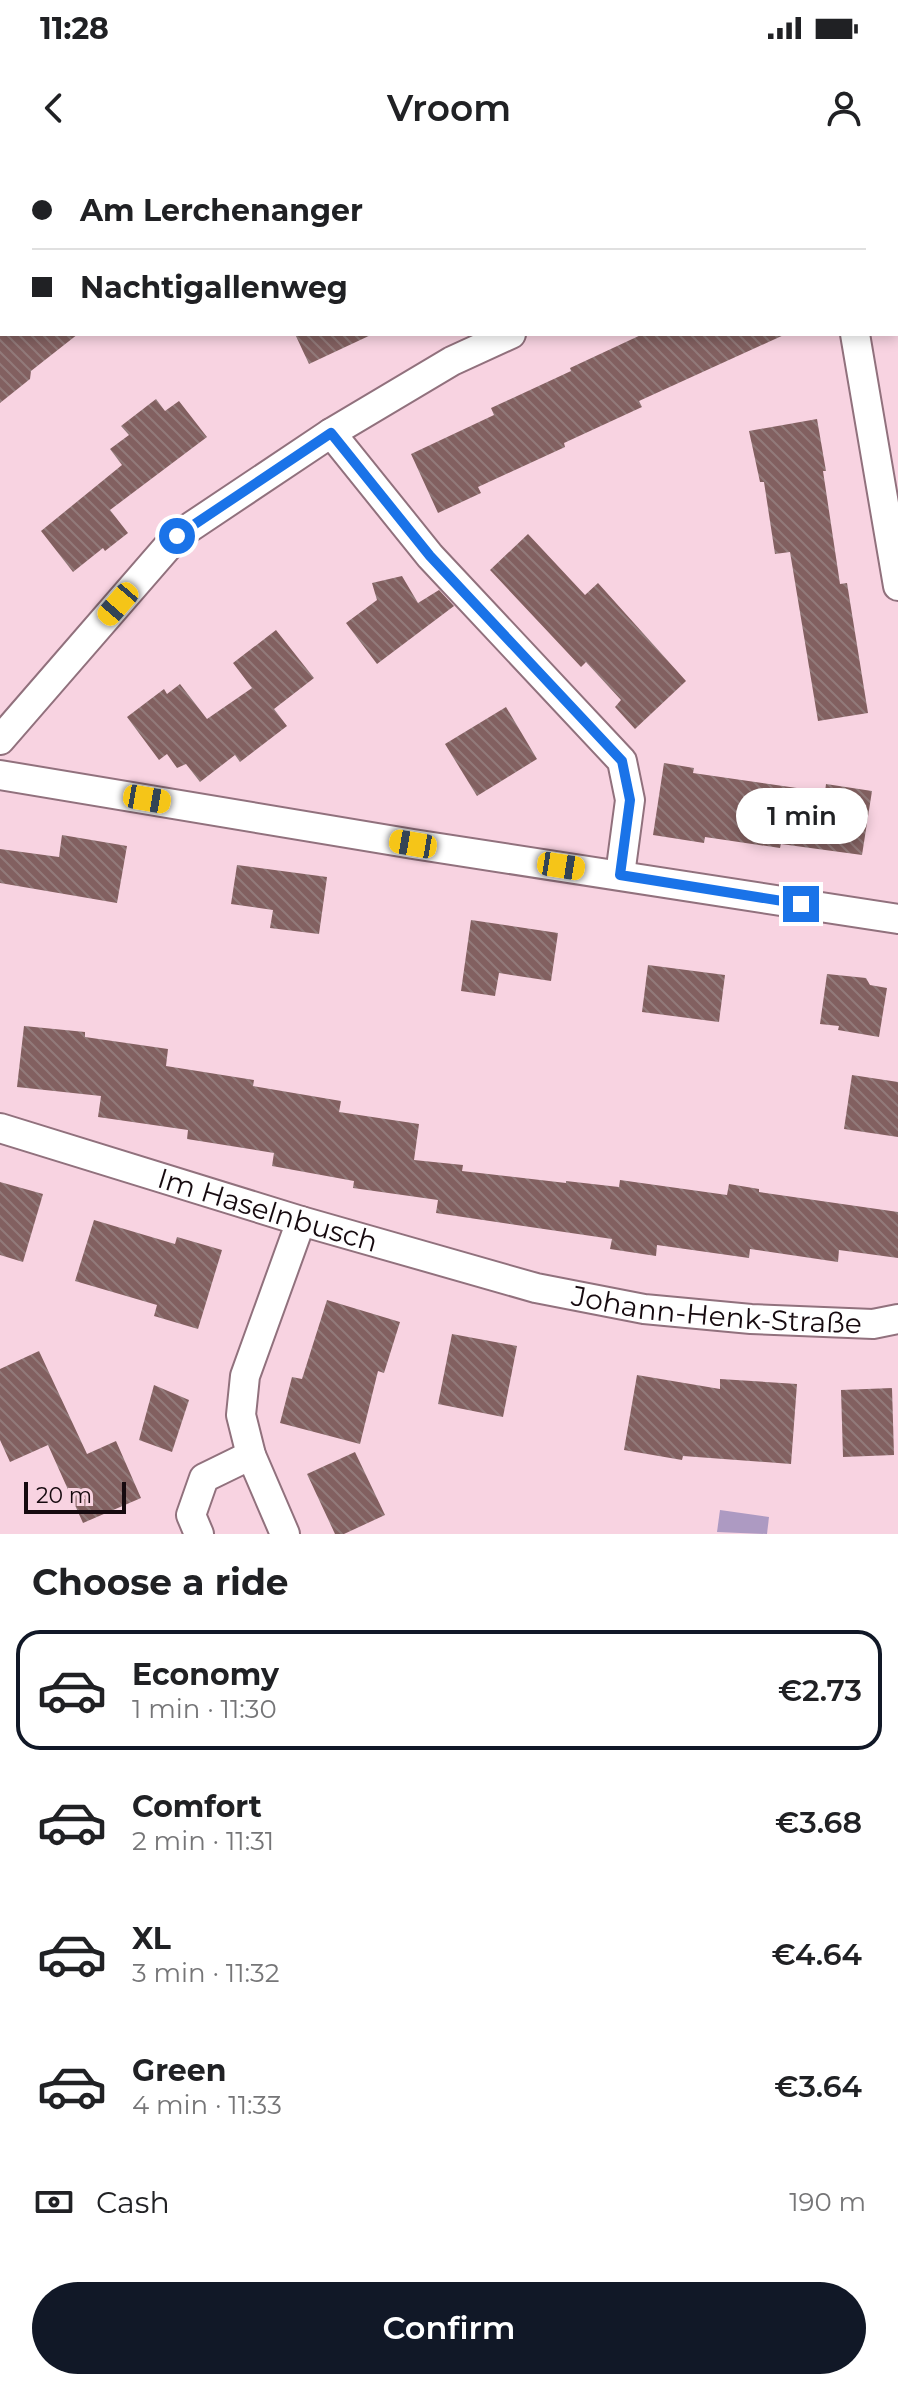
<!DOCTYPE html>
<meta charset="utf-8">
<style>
:root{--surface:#fff;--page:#f6f6f6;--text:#202124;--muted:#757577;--line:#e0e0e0;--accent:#111827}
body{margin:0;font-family:Montserrat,sans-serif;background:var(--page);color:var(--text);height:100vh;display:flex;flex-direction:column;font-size:30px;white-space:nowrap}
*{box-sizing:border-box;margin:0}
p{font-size:26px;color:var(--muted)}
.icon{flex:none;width:44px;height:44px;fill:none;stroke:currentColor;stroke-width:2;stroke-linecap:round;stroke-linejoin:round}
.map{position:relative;height:1374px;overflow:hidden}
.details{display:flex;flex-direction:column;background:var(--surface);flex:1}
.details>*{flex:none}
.hud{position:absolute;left:0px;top:0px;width:898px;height:176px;box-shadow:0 4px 12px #0003;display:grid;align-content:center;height:176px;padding:0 32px;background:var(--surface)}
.scale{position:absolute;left:24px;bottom:20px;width:102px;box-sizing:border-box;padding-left:8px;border:4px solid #160a0f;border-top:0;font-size:22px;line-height:28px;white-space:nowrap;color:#160a0f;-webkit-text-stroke:6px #f8d3e1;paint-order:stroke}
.end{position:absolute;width:36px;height:36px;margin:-18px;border:10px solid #1a73e8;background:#fff;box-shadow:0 0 0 4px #fff}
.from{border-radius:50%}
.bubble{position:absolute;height:56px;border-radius:28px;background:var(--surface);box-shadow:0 4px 12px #0003;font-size:26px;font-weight:600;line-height:56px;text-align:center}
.car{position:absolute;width:24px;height:48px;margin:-24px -12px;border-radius:10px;box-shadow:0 0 6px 2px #0007;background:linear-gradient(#f5c518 24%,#345 0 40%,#f5c518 0 76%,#345 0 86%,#f5c518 0)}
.hud b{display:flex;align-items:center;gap:28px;height:76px;font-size:30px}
.hud b+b{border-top:2px solid var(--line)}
.hud i{width:20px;height:20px;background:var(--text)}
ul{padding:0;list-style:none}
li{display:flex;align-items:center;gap:24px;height:120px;margin:0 16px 12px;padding:0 16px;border:4px solid transparent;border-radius:24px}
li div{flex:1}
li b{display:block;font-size:30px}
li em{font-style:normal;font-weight:600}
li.active{border-color:var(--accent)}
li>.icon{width:72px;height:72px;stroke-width:1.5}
h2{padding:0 32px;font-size:36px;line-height:96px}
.pay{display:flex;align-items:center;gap:20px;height:88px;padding:0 32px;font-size:30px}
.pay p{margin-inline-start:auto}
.cta{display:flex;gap:16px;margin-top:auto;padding:16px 32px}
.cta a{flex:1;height:92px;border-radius:48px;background:var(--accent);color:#fff;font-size:32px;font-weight:600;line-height:92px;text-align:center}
.status{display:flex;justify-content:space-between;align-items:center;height:56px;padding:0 40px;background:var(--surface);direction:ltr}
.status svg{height:22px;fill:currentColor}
header{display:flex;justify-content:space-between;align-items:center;height:104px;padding:0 32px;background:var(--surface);font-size:36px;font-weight:600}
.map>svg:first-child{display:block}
</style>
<div class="status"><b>11:28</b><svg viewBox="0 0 49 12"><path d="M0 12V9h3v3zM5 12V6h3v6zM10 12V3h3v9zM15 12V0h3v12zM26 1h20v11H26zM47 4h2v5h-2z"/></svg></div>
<header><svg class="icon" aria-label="back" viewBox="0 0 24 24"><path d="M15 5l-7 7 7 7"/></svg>Vroom<svg class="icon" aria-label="person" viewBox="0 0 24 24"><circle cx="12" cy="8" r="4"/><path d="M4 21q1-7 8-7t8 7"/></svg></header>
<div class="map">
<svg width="898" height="1374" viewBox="0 0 898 1374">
<defs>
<pattern id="building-back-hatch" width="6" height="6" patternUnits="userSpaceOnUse" patternTransform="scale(2)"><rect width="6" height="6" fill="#826060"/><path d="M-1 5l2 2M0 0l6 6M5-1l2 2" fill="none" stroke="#927a7a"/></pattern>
</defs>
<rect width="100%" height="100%" fill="#f8d3e1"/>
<polygon fill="#ad9ac2" points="720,1350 769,1357 767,1374 717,1372"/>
<g fill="url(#building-back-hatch)">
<polygon points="0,174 78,174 31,211 30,219 0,243"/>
<polygon points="295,174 373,174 309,204"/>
<polygon points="643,174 786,174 639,241 642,247 564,283 565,287 478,327 481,333 438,353 411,294 494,255 491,248 571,211 570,208"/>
<polygon points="156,239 165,251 179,241 207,277 110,350 128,373 105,391 103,388 73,412 41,371 122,305 110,289 129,275 121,266"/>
<polygon points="817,259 826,311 823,311 840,424 847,423 868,553 818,561 790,392 775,394 764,322 760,322 749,271"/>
<polygon points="528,374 585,435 598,423 686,521 635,569 615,547 621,540 586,502 581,507 490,410"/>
<polygon points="402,416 418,443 439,430 454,446 377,504 346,463 377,440 372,423"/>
<polygon points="276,470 314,518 274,549 287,566 240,602 235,595 200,622 186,604 177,608 167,594 159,600 127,557 164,529 167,534 180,524 207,559 252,528 233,503"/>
<polygon points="506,547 537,599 477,636 445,584"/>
<polygon points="664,603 694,608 693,613 825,632 826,624 872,631 862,695 781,684 780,688 705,677 704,683 653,675"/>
<polygon points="62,675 127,686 117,743 0,723 0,689 59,697"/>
<polygon points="237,705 327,717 319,774 270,768 273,750 231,744"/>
<polygon points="471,760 558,773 551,821 499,813 495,836 461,831"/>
<polygon points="648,805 725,815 719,862 642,852"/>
<polygon points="827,814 866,818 870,825 887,828 879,877 838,870 839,866 820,864"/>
<polygon points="24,866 85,872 85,877 168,889 166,906 254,920 253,926 341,941 339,952 419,964 414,1000 463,1005 462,1011 566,1023 566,1021 619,1027 620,1020 727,1035 729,1024 759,1029 759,1032 898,1052 898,1098 839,1090 838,1102 750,1089 749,1098 657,1085 656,1096 610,1089 612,1079 436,1053 438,1040 353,1028 354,1021 272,1006 274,993 187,979 188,970 98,957 101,936 17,927"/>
<polygon points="852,915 898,922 898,977 844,969"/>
<polygon points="0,1022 43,1034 23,1102 0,1095"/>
<polygon points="94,1060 175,1084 177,1077 222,1090 198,1169 154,1156 157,1145 75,1121"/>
<polygon points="327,1140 400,1162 384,1213 378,1211 360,1284 280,1263 292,1217 302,1219"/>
<polygon points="452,1174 517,1186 503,1257 438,1244"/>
<polygon points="39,1191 87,1294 116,1281 141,1338 83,1363 48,1285 10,1302 0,1280 0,1209"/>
<polygon points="637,1215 720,1229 720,1219 797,1224 791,1304 683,1296 682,1300 624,1290"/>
<polygon points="154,1225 189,1240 172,1292 139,1280"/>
<polygon points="892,1228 894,1295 843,1297 841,1230"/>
<polygon points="355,1292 385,1355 344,1374 335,1374 307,1314"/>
</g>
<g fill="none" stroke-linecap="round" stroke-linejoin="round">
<defs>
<g id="minor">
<polyline points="823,0 823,2"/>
<polyline points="855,174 898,426"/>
<polyline points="331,273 430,396 622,601 630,640 620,715"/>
<polyline points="0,580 177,376 331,273 452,201 511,174"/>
<polyline points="0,615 413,684 898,759"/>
<path id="s1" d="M0,968L301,1061L536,1128L644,1149L751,1159L873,1164L898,1159"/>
<polyline points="199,1374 191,1355 204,1318 251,1295"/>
<polyline points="285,1374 251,1295 241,1255 245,1216 301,1061"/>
</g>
</defs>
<use href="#minor" stroke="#91717d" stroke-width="32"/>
<use href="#minor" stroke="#fff" stroke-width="28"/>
</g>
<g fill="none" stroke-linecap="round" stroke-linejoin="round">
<polyline stroke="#1a73e8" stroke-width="10" points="177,376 331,273 430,396 622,601 630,640 620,715 801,744"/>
</g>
<g text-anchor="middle" stroke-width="7" stroke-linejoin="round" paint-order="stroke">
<g font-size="28" fill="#160a0f" stroke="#f8d3e1">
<text dy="10" stroke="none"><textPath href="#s1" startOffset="280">Im Haselnbusch</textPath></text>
<text dy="10" stroke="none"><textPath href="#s1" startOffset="742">Johann-Henk-Straße</textPath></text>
</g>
</g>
</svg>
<div class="scale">20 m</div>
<i class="end from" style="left:177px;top:376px"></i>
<i class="end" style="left:801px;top:744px"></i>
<div class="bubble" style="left:736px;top:628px;width:132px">1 min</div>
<i class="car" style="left:118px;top:444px;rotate:221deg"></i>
<i class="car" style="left:147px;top:639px;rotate:100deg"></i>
<i class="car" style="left:413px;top:684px;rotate:280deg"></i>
<i class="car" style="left:561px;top:706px;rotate:99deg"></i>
<div class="hud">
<b><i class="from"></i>Am Lerchenanger</b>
<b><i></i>Nachtigallenweg</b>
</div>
</div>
<section class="details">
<h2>Choose a ride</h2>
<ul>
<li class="active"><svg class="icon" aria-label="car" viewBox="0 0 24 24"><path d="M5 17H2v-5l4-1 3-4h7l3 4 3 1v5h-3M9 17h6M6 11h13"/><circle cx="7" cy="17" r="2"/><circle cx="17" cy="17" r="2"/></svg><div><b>Economy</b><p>1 min · 11:30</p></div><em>€2.73</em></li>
<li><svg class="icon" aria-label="car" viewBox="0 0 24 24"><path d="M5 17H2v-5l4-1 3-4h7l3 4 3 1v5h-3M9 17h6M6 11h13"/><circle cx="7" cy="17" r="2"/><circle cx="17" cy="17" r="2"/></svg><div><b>Comfort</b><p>2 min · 11:31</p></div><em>€3.68</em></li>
<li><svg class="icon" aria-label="car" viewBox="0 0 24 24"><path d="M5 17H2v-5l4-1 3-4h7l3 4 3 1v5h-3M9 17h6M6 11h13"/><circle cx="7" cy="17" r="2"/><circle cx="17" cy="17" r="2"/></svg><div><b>XL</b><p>3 min · 11:32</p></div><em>€4.64</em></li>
<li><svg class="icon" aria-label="car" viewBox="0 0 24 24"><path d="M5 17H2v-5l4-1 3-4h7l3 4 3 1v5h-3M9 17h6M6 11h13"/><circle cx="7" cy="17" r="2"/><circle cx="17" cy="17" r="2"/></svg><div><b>Green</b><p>4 min · 11:33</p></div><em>€3.64</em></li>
</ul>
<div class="pay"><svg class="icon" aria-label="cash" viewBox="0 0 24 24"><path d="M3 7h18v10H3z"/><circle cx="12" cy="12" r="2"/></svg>Cash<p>190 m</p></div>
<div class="cta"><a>Confirm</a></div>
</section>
